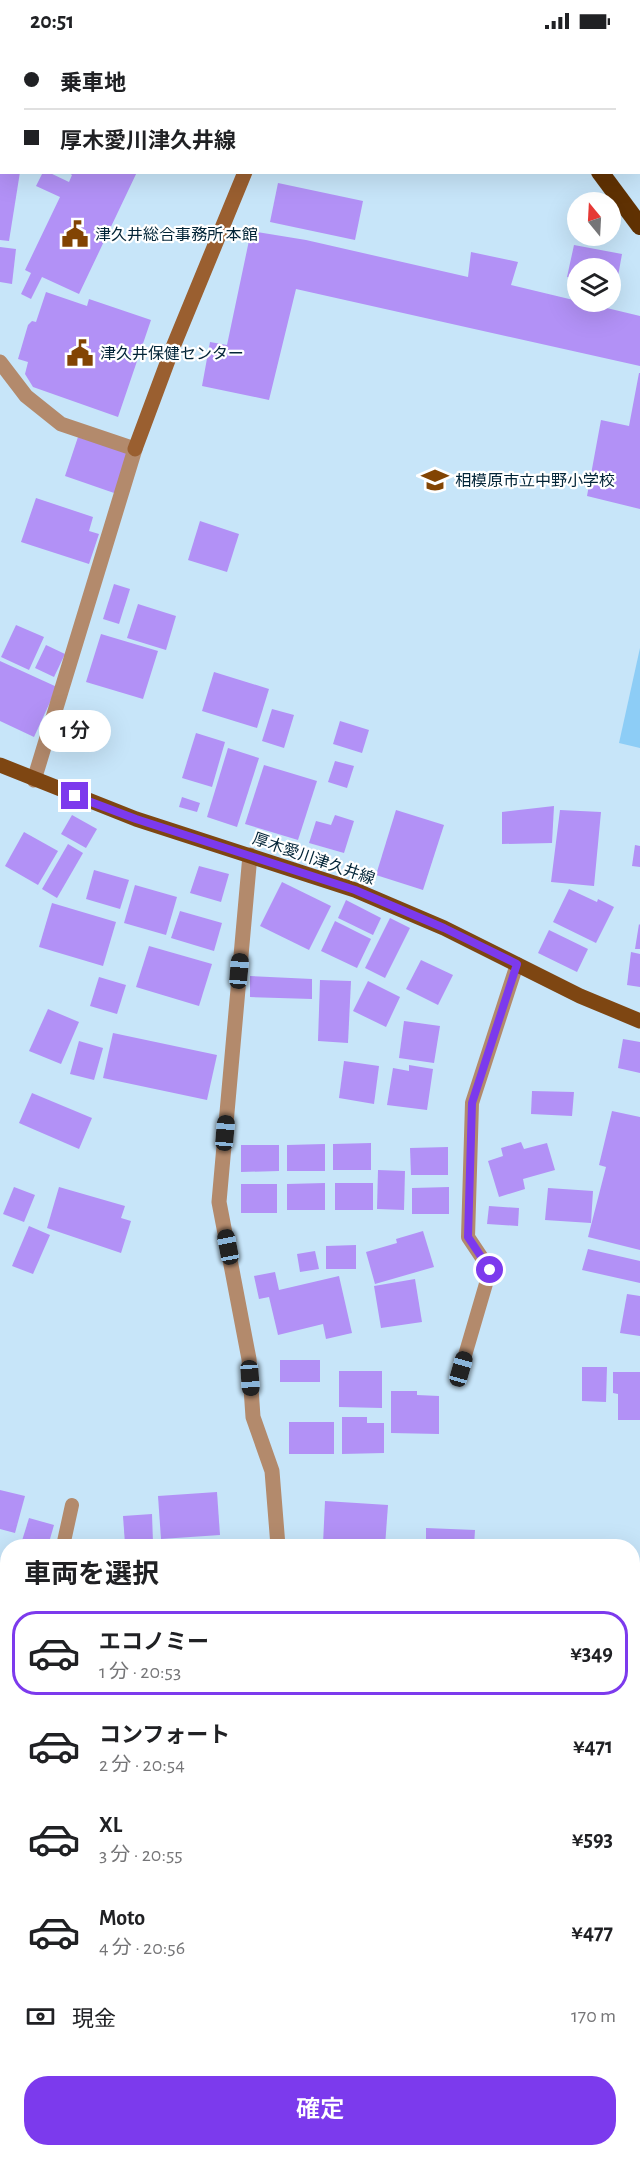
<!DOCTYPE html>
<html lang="ja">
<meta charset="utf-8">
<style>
:root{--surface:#fff;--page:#f6f6f6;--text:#202124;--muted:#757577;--line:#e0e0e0;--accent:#7c3aed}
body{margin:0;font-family:"Alegreya Sans","Noto Sans JP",sans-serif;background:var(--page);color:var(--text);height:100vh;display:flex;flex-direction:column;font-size:22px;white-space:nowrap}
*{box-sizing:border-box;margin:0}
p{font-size:20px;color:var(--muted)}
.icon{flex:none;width:33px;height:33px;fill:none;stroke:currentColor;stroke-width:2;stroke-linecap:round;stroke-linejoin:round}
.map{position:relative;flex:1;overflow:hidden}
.drawer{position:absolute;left:0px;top:1497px;width:640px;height:618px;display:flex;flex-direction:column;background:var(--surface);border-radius:24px 24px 0 0;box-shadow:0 6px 24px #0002}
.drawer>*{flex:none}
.guide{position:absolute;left:0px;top:0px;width:640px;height:132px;box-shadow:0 6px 24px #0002;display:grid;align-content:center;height:132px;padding:0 24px;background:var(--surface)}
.needle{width:39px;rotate:342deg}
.tools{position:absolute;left:567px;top:150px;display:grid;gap:12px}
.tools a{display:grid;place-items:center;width:54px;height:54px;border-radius:50%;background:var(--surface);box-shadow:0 6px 24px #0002;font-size:30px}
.end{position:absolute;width:27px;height:27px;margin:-14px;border:8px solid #7c3aed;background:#fff;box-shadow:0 0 0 3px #fff}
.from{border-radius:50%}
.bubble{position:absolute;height:42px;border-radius:21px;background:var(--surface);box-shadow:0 6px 24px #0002;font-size:20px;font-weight:600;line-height:42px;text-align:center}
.car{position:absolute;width:18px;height:36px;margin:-18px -9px;border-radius:8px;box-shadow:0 0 4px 2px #0007;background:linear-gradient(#222 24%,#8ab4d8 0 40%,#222 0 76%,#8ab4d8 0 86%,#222 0)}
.guide b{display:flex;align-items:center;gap:21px;height:57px;font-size:22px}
.guide b+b{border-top:2px solid var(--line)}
.guide i{width:15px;height:15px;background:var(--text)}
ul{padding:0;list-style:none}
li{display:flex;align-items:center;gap:18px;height:84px;margin:0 12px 9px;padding:0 12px;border:3px solid transparent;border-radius:24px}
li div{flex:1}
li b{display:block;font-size:22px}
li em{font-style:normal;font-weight:600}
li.on{border-color:var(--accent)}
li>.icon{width:54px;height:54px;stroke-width:1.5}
h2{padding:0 24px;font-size:27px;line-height:72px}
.pay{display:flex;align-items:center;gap:15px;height:66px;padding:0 24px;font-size:22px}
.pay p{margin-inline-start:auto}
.cta{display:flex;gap:12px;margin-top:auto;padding:12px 24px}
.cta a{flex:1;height:69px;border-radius:24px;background:var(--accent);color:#fff;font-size:24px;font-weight:600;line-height:69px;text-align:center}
.status{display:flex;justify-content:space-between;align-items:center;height:42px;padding:0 30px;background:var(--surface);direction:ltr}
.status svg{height:16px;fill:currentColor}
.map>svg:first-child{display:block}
</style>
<div class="status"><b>20:51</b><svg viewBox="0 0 49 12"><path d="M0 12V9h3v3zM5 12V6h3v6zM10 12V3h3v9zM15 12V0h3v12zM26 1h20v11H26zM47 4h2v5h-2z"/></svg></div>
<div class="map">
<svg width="640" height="2115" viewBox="0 0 640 2115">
<rect width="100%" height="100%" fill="#c7e5f9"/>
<g fill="#f7b2c9">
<polygon points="7,1798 8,2108 451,2108 475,2115 0,2115 0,1799"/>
<polygon points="640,2004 640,2115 560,2115 565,2108 633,2108 633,2008"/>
</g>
<polygon fill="#8dcdf6" points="640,606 640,706 619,701"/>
<g fill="#b291f6">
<polygon points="0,130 20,130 9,199 0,198"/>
<polygon points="43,130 48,130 69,140 72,133 68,130 137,130 79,252 42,235 31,257 21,252 31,231 25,228 60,155 36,144"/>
<polygon points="278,141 363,159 355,198 270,180"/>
<polygon points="251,189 306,198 468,235 471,210 518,220 511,243 640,274 640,324 296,247 269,358 202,344 210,300 227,303"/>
<polygon points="574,203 622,212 616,245 610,243 610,226 578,226 578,237 567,235"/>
<polygon points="0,205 16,207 12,242 0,240"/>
<polygon points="46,250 87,264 89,257 151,278 118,375 33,345 25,332 28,320 18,317 28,283 32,279 36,280"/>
<polygon points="639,331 640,331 640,467 587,454 601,378 629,384"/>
<polygon points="78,395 130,412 117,452 65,434"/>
<polygon points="36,456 93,475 89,489 99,492 89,522 21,500"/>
<polygon points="200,479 239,492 227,530 188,518"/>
<polygon points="114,542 130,547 119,582 103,577"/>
<polygon points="138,562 176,574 166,608 127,596"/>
<polygon points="16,583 44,595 29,628 1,615"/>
<polygon points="101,592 158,609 143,657 86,640"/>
<polygon points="46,603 65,612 54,635 35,626"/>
<polygon points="0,619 57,645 34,695 0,679"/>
<polygon points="214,630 269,647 257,686 202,669"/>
<polygon points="272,667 294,673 284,706 262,699"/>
<polygon points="340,679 369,688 362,711 333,702"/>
<polygon points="196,691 225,700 212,745 182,736"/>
<polygon points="228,706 259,716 237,785 207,775"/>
<polygon points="335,719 354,724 347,746 328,740"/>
<polygon points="264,723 317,739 298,798 245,782"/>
<polygon points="182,755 200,761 197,770 179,765"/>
<polygon points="554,764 552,801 502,802 502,770"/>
<polygon points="396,768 444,783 423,848 376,833"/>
<polygon points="560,768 601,770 594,844 551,840"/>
<polygon points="72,773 97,787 86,806 61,792"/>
<polygon points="335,773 354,779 344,811 309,801 316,779 331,783"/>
<polygon points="24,790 58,809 38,843 5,824"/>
<polygon points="68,802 83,811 57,856 42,847"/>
<polygon points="635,803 640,804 640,825 632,824"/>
<polygon points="199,824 229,832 221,860 190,851"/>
<polygon points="94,828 129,838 120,867 86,857"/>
<polygon points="282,840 331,864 309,908 260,884"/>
<polygon points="135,843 177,855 166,893 124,881"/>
<polygon points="569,847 597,860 598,857 614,865 596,901 553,880"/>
<polygon points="346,858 381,876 373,893 338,876"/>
<polygon points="52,861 116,880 103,924 39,905"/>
<polygon points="180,869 222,881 214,909 171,896"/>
<polygon points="390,876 410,886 385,936 365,926"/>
<polygon points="335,879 371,897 357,926 321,909"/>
<polygon points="639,882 640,883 640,907 635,907"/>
<polygon points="549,888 588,907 577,930 538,911"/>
<polygon points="149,904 212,922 199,964 136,945"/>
<polygon points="631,910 640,912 640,945 627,943"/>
<polygon points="421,918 453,933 438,963 406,947"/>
<polygon points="250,934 312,937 312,957 250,955"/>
<polygon points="99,935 126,943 117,972 90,964"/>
<polygon points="320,938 351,939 348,1001 318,999"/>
<polygon points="368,939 400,955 386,985 353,969"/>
<polygon points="48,967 79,980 61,1022 29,1009"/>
<polygon points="404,979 440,984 434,1021 399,1016"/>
<polygon points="113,991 217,1013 207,1058 103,1036"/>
<polygon points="623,997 640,1000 640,1031 618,1026"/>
<polygon points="79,999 103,1006 94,1038 70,1032"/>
<polygon points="344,1019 379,1024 374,1062 339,1056"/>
<polygon points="409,1023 433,1027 427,1068 387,1063 393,1026 409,1029"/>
<polygon points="532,1049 574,1050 572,1074 531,1072"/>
<polygon points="32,1051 92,1076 79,1107 19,1081"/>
<polygon points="612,1069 640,1075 640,1208 588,1195 606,1125 599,1123"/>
<polygon points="521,1100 524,1107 547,1101 555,1128 523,1137 525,1147 499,1155 488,1119 503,1114 501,1106"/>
<polygon points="371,1101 371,1128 333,1128 333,1102"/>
<polygon points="325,1102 325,1129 287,1129 287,1103"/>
<polygon points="241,1103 279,1103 279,1129 241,1130"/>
<polygon points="448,1105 448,1133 411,1133 410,1106"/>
<polygon points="378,1128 405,1129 404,1168 377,1167"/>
<polygon points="325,1141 325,1168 287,1168 287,1142"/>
<rect x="335" y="1141" width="38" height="27"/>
<rect x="241" y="1142" width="36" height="29"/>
<polygon points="14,1145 35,1153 24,1180 3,1172"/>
<polygon points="59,1145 125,1164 121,1176 131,1179 121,1211 47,1186"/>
<polygon points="449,1145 449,1172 412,1172 412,1146"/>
<polygon points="548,1146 593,1149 591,1181 545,1178"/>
<polygon points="489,1164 519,1166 518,1184 487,1182"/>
<polygon points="29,1184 50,1193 33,1232 12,1224"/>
<polygon points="423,1189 434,1225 375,1242 366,1210 397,1201 396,1197"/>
<polygon points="356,1203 356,1227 326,1227 326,1204"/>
<polygon points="588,1207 640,1219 640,1241 582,1228"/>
<polygon points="315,1209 319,1227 300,1230 297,1212"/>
<polygon points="275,1230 279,1248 339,1234 352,1291 326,1297 323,1282 278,1293 269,1255 259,1257 254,1234"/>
<polygon points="415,1237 422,1280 381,1286 374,1244"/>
<polygon points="627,1252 640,1254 640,1294 620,1291"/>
<rect x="280" y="1318" width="40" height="22"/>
<polygon points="582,1325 607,1325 606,1360 582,1359"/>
<polygon points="339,1329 382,1329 382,1366 339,1365"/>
<polygon points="613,1330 640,1330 640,1378 618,1378 618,1352 613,1351"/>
<polygon points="391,1349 417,1349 417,1353 439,1354 439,1392 391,1391"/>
<polygon points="342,1375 367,1375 367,1381 384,1381 384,1411 342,1412"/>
<rect x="289" y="1380" width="45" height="32"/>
<polygon points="0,1448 25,1454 15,1491 0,1487"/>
<polygon points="217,1450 220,1493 161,1497 158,1454"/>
<polygon points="325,1459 388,1463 385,1504 323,1502"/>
<polygon points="152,1472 153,1501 125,1502 123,1474"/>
<polygon points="29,1476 54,1483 48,1504 32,1504 21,1502"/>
<polygon points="426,1486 475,1488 474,1504 426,1504"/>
<polygon points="0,1548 8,1550 8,1576 3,1575 1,1585"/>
</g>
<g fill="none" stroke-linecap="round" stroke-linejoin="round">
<g stroke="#638397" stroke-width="4" stroke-dasharray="1.5 4.5" stroke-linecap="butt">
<polyline points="633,1918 640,1920"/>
<polyline points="187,2115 189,2108"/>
</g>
<g stroke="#b38a6c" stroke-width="14">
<polyline points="461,1327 490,1228 468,1195 472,1061 517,922"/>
<polyline points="63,1504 72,1463"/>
</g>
<g stroke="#b38a6c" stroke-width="15">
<polyline points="0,320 26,354 61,382 135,407 34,738"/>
<polyline points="250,813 219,1160 249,1317 253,1375 272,1429 278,1504"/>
<polyline points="633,1706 640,1675"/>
</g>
<g stroke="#9a5f30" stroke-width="15">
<polyline points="294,2 295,0"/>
<polyline points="135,407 173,305 245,130"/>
</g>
<polyline stroke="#7e4612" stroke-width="15" points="0,723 136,777 355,848 444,886 580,954 640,979"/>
<g stroke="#613203" stroke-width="18">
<polyline points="477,0 479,2"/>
<polyline points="600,130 640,184"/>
</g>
</g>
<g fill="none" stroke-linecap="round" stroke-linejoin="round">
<polyline stroke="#7c3aed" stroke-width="8" points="75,754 136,777 355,848 444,886 517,922 472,1061 468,1195 490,1228"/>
</g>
<defs>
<symbol id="civic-bare" viewBox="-9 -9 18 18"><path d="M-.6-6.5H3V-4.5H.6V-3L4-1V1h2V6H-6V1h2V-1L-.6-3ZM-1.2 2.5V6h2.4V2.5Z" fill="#824403" stroke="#fff" stroke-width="2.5" paint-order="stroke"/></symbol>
<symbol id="school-bare" viewBox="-9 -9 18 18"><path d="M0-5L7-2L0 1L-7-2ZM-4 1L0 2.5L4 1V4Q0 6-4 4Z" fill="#824403" stroke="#fff" stroke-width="2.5" paint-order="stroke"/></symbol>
</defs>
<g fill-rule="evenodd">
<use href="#civic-bare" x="56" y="173" width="38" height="38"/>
<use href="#civic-bare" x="61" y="292" width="38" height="38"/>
<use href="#school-bare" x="416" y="419" width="38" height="38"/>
</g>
<g text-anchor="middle" stroke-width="4.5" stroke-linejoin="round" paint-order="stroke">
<g font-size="16" fill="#022437" stroke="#fff" text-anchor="start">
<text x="95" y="198">津久井総合事務所 本館</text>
<text x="100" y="317">津久井保健センター</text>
<text x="455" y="444">相模原市立中野小学校</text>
</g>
<g font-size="16" fill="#022437" stroke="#fff">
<text transform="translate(314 816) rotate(19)" y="6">厚木愛川津久井線</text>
</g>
</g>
</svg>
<div class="tools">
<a><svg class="needle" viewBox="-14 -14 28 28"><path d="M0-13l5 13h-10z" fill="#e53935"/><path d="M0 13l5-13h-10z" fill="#757577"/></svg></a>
<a><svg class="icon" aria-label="layers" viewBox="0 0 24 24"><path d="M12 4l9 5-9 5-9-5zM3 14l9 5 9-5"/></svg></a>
</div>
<i class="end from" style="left:490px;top:1228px"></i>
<i class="end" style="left:75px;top:754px"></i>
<div class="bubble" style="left:39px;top:668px;width:72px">1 分</div>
<i class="car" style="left:239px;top:929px;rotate:5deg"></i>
<i class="car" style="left:225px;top:1091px;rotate:5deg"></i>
<i class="car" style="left:228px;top:1205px;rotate:349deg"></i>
<i class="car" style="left:461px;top:1327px;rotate:16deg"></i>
<i class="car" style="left:250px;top:1336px;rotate:176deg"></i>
<div class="guide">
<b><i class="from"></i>乗車地</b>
<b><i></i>厚木愛川津久井線</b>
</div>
<section class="drawer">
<h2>車両を選択</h2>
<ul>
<li class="on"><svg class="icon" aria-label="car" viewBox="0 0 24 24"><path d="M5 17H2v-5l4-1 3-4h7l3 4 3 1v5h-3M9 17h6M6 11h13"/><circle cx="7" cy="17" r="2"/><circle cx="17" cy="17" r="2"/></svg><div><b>エコノミー</b><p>1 分 · 20:53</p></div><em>¥349</em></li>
<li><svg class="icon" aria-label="car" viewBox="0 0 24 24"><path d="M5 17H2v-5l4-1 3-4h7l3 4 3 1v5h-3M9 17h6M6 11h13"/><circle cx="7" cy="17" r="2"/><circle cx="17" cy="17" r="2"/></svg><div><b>コンフォート</b><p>2 分 · 20:54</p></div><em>¥471</em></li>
<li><svg class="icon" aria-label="car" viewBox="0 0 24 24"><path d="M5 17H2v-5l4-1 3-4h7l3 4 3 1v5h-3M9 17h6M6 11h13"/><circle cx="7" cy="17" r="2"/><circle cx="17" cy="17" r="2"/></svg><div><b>XL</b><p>3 分 · 20:55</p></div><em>¥593</em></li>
<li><svg class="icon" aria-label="car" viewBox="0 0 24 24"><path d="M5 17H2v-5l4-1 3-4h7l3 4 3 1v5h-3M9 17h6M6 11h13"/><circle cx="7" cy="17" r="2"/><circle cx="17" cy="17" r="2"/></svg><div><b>Moto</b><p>4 分 · 20:56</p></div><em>¥477</em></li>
</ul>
<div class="pay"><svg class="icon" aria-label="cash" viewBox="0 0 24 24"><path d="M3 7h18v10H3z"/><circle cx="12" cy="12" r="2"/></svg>現金<p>170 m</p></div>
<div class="cta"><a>確定</a></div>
</section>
</div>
